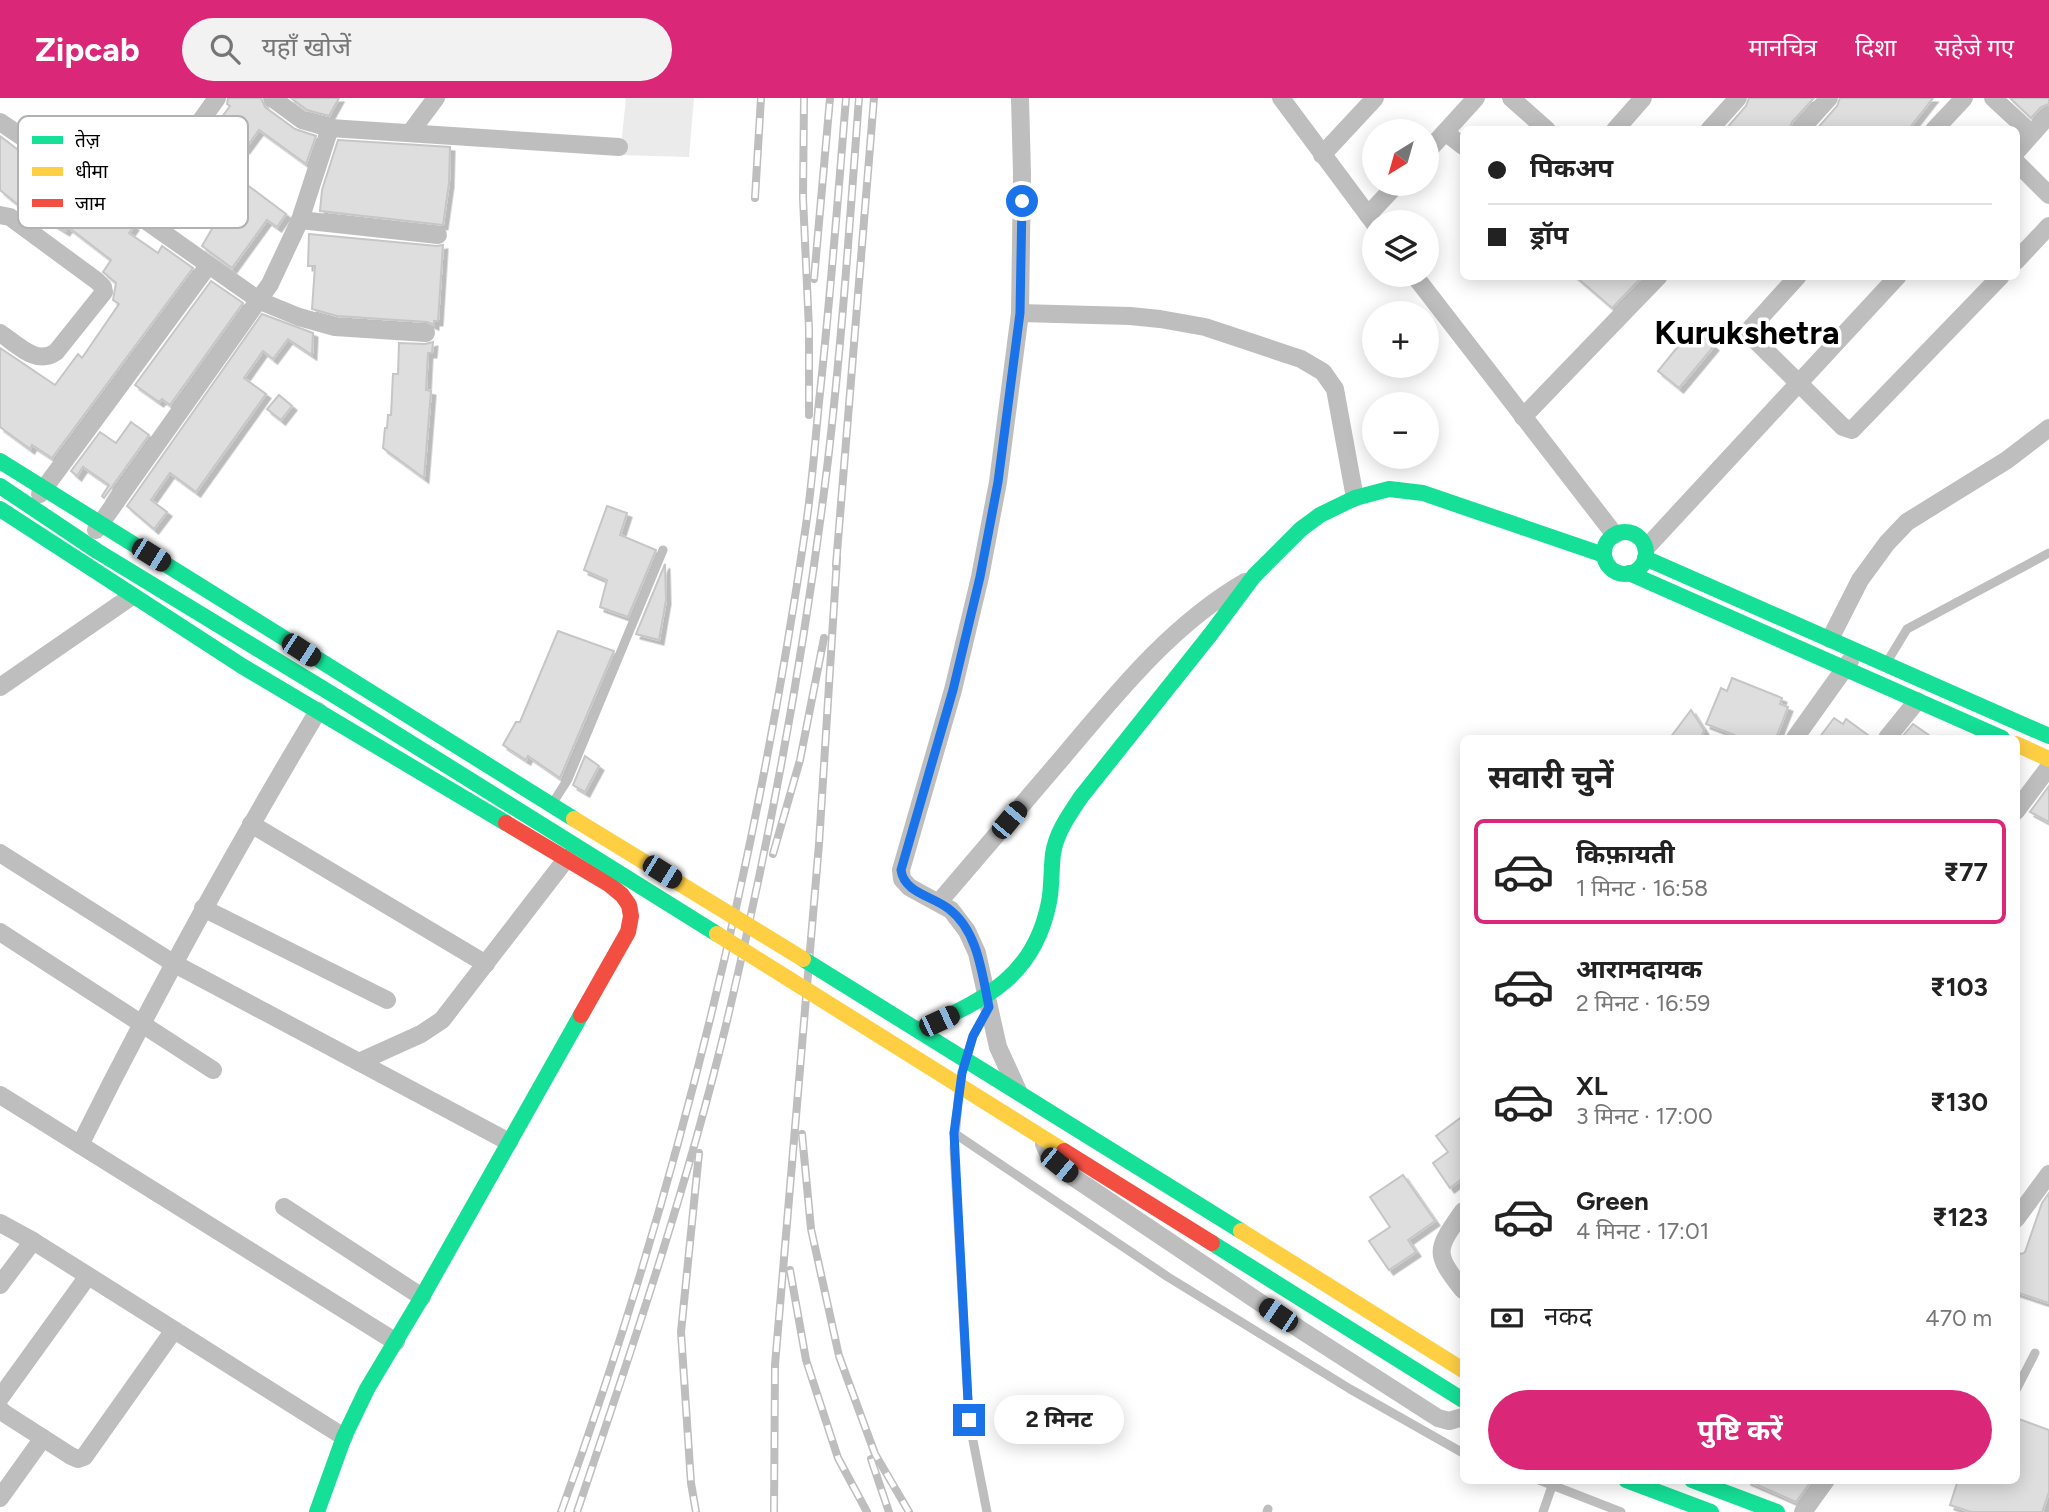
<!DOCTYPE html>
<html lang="hi">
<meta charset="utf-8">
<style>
:root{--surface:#fff;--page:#f2f2f2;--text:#222;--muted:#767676;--line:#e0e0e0;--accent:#db2777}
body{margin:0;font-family:Figtree,"Noto Sans Devanagari",sans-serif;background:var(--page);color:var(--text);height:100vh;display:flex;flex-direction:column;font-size:26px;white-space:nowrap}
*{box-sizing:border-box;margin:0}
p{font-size:23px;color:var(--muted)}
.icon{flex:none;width:38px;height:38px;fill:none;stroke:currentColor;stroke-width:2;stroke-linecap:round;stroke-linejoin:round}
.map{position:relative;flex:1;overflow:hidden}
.side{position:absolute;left:1460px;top:637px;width:560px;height:749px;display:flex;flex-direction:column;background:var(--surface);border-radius:10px;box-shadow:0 4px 18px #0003}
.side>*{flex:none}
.guide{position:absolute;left:1460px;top:28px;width:560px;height:154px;border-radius:10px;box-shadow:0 4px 18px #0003;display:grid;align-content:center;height:154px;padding:0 28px;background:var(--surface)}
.needle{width:46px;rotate:217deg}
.buttons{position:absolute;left:1362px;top:21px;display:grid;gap:14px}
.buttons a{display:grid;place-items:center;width:77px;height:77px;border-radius:50%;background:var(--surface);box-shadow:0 4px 18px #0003;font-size:35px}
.end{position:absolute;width:32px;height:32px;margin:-16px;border:9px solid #1a73e8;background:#fff;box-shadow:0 0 0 4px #fff}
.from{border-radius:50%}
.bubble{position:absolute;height:49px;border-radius:24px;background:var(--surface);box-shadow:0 4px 18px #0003;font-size:23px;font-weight:700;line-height:49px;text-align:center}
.car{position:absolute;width:21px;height:42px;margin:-21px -10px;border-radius:9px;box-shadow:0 0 5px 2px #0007;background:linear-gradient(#222 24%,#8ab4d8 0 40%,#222 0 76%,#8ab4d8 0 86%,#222 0)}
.guide b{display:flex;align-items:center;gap:24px;height:66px;font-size:26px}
.guide b+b{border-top:2px solid var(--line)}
.guide i{width:18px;height:18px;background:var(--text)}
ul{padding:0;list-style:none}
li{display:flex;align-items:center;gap:21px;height:105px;margin:0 14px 10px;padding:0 14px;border:4px solid transparent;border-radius:10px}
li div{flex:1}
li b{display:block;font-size:26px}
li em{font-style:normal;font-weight:700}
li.active{border-color:var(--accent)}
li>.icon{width:63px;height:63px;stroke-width:1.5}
h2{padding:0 28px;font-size:32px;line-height:84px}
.pay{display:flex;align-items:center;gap:18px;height:77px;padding:0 28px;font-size:26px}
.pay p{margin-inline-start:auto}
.button{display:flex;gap:14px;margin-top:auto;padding:14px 28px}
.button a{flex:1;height:80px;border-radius:42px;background:var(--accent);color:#fff;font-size:28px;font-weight:700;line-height:80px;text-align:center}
header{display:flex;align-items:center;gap:42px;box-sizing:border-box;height:98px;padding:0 35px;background:var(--accent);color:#fff}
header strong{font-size:33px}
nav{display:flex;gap:38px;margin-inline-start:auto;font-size:24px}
.search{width:490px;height:63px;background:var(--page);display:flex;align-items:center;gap:18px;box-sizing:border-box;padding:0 24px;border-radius:38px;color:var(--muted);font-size:26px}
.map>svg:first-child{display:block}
</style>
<header>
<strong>Zipcab</strong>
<div class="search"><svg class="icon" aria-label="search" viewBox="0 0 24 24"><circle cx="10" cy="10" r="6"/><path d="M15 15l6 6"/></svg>यहाँ खोजें</div>
<nav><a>मानचित्र</a><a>दिशा</a><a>सहेजे गए</a></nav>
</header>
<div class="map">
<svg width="2049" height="1414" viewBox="0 0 2049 1414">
<defs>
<filter id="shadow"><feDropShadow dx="4.5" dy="4.5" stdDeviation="0" flood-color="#0004"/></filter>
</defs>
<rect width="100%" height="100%" fill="#fff"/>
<polygon fill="#ebebeb" points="626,0 694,0 689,59 620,57"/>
<g fill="#dedede" stroke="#c6c6c6" stroke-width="2" filter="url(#shadow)">
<polygon points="228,0 261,0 265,9 295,31 316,38 306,66 259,32 245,51 242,49 226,71 286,116 277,129 267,122 232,170 202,148 213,129 164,93 178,74 185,80 205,52 200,49 230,8 227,6"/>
<polygon points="291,0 339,0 329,18 307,12"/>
<polygon points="1749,0 1814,0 1792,24 1789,32 1725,32 1746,8"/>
<polygon points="1840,0 1933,0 1908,32 1816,32 1837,8"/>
<polygon points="2010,0 2049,0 2049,6 2041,9 2031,20"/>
<polygon points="0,38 47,74 49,71 62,81 50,97 79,118 90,103 116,121 119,118 134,128 129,135 158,155 162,148 193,170 52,360 32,347 30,351 0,329 0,250 55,287 78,256 82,260 119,206 113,202 116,185 103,174 111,162 68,129 65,133 36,115 33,119 0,92"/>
<polygon points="338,42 450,49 449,85 443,127 320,113 322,92"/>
<polygon points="309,136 437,148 443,147 438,223 434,223 434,227 427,224 337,218 312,211 315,168 308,168"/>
<polygon points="1575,178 1643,178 1612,210"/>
<polygon points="211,183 243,205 170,307 162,301 159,304 135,287"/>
<polygon points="262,216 313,235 312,257 288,241 273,261 263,253 244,280 266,296 196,394 170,375 151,402 167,414 154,431 127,408"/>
<polygon points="1693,230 1714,248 1679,290 1658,273"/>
<polygon points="433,244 432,255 428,255 426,292 431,293 424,380 383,350 385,330 387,330 388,317 391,317 393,276 398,276 399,245 425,246"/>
<polygon points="279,297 292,308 281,322 267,311"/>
<polygon points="131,324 149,337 104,400 102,398 109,387 83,369 77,378 71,373 100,334 116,345"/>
<polygon points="607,408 627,415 620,437 656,452 628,519 600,509 607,482 584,472"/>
<polygon points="665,466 666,502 659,542 636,536"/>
<polygon points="558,533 614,553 560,680 528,658 526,662 503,647 516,624 520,624"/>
<polygon points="1732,580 1782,600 1780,606 1788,609 1776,640 1742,640 1706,626 1721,590 1727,593"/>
<polygon points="1691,612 1704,632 1701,640 1670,640"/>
<polygon points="1834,620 1843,626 1846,621 1872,640 1819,640"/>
<polygon points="1913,626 1933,640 1901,640"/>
<polygon points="585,658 599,668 585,694 573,687"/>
<polygon points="2049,688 2049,724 2030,714"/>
<polygon points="1463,1018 1463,1080 1450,1090 1433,1065 1448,1054 1436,1038"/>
<polygon points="1403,1077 1435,1123 1408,1142 1416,1154 1389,1172 1369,1143 1390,1129 1370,1099"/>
<polygon points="2049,1095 2049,1205 2016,1194 2016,1154 2022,1156 2025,1154 2042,1105"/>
<polygon points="2016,1320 2049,1332 2049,1394 2042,1414 1971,1414 1950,1407 1958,1382 2016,1382"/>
<polygon points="1746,1382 1812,1382 1796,1404"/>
</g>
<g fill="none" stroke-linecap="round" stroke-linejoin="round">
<g stroke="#bebebe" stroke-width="9">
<polyline points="1887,564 1907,531 2049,455"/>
<polyline points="554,703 568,681 663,452"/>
<polyline points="967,959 973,938 988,911"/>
<polyline points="959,993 954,1051 969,1322 987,1414"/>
<polyline points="954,1035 1168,1179 1350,1291 1463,1355"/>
<polyline points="2016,1292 2035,1255"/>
<polyline points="1539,1382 1621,1414"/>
<polyline points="1267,1414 1268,1411"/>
<polyline points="1543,1414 1552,1388"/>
</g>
<g stroke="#bebebe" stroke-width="18">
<polyline points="272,0 302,22 330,30 619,49"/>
<polyline points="1281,0 1374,125"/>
<polyline points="1511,0 1547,32"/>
<polyline points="1993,0 2032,36"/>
<polyline points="0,24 135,115 260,203 299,219 335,229 426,235"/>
<polyline points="1615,32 1643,0"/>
<polyline points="1709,32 1738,0"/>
<polyline points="1800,32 1829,0"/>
<polyline points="1934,32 1964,0"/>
<polyline points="1445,34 1463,48"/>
<polyline points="410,35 436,0"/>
<polyline points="2016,54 2049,17"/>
<polyline points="1426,55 1476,0"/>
<polyline points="1322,57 1375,0"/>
<polyline points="2016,64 2049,97"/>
<polyline points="135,115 217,0"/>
<path d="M0,117L10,119L97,183L103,189L104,194L56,254C36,268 17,246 0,235"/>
<polyline points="1368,117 1397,86"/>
<polyline points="300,122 438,137"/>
<polyline points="2016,163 2049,128"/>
<polyline points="1414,177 1615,437"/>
<polyline points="1798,178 1750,231 1750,237 1843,329 1852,332 2001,178"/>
<polyline points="1020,215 1130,218 1160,221 1205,229 1301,261 1323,274 1335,291 1355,400"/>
<polyline points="1523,319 1659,178"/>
<polyline points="40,396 208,168"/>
<polyline points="96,432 270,186 300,122 330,30"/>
<polyline points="1646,450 1898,178"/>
<polyline points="1830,541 1860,482 1887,445 1907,424 2007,362 2049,330"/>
<polyline points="0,589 132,498"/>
<polyline points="1795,640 1850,563"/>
<polyline points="1887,640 1917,603"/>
<polyline points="2016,713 2049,669"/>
<polyline points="251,726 486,866"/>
<polyline points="0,755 173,865 509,1044"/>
<path d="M939,804C982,754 1025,704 1068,653C1120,591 1174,525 1245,484"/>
<polyline points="203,810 387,902"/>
<polyline points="0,834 213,972"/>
<polyline points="359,964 421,936 442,922 567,760"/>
<polyline points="1018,993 998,949 977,855 967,833 951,812 909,789 902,781 901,772 953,592 980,479 998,384 1020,215 1022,76 1020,0"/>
<polyline points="0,997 396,1244"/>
<polyline points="1044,1046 1049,1057 1073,1079 1301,1232 1438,1320 1449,1323 1463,1319"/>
<path d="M80,1047C154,898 233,755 318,613"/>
<polyline points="284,1109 422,1199"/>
<path d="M1463,1113C1436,1152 1433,1154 1463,1192"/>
<polyline points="2016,1121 2049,1076"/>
<polyline points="0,1125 33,1143 344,1339"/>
<polyline points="0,1187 33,1143"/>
<polyline points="0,1300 88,1178"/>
<polyline points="0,1311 4,1315 71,1358 78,1361 84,1359 174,1232"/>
<polyline points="0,1400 43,1340"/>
<polyline points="1803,1414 1826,1382"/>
</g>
<g stroke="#16e098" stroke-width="16">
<polyline points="0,411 242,568 506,725"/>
<circle cx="1625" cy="455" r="21"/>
<polyline points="1645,460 2049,638"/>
<polyline points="1629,475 2002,640"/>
<polyline points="1210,537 1254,478 1301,431 1320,417 1355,400 1389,391 1423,395 1604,457"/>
<polyline points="1626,1382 1711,1414"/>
<polyline points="1692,1382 1777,1414"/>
<polyline points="317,1414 344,1339 367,1291 422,1199 581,917"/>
</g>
<polyline stroke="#ffcf43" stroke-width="16" points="2016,646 2049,661"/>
<polyline stroke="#f24e42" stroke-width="16" points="506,725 610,787 622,797 629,807 631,818 628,834 581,917"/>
<defs>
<g id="rail">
<polyline points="804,0 803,100 809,231 809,317"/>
<polyline points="755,100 761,0"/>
<polyline points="814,181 830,0"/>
<polyline points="836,467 874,0"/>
<polyline points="773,756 800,662 824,540"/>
<polyline points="802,1036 811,1131 839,1258 875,1356 909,1414"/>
<polyline points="790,1172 806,1262 838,1360 867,1414"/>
<polyline points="871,1361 889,1414"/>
<path d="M561,1414C677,1095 757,763 806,427C812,387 815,345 819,304C830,203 838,102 846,0"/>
<path d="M577,1414C631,1253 686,1093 726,927C770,742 805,552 828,362C842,242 850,121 859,0"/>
<polyline points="696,1414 691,1385 681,1234 699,1055"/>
<polyline points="774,1414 775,1267 819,746 837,460"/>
</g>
</defs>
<use href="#rail" stroke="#bebebe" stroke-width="8"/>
<use href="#rail" stroke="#fff" stroke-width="5" stroke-dasharray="16" stroke-linecap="butt"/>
<g stroke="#16e098" stroke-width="16">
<polyline points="0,363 574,721"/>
<polyline points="0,388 97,453 345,604 717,836"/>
<polyline points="803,861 1241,1133"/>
<path d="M918,932C983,902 1034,881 1049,804C1052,789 1051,772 1053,756C1056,735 1069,717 1081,699L1210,537"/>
<polyline points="1212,1145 1463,1302"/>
</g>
<g stroke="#ffcf43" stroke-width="16">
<polyline points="574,721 803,861"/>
<polyline points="717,836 1064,1053"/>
<polyline points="1241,1133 1463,1272"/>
</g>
<polyline stroke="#f24e42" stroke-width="16" points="1064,1053 1212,1145"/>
</g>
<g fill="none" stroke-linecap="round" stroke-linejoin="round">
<path stroke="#1a73e8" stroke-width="9" d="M969,1322L954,1035L962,975L973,938L989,909C982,876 978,833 949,811C933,798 904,795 901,772L953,592L980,479L998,384L1020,215L1022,103"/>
</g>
<g text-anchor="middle" stroke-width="7" stroke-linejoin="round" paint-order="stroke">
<g font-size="33" font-weight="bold" fill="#000" stroke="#fff">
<text x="1747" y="246">Kurukshetra</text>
</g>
</g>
<rect x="18" y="18" width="230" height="112" rx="10" fill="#fff" stroke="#b2b2b2" stroke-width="2"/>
<rect x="32" y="38" width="31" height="8" fill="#16e098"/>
<rect x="32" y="69" width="31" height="9" fill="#ffcf43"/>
<rect x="32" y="101" width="31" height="8" fill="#f24e42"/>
<g font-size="19" fill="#000">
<text x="75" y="49">तेज़</text>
<text x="75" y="80">धीमा</text>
<text x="75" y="112">जाम</text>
</g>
</svg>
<div class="buttons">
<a><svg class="needle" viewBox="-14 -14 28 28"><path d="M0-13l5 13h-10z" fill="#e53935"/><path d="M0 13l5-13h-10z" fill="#767676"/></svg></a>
<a><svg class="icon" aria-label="layers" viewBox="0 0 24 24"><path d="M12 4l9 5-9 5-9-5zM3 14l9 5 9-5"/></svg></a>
<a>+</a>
<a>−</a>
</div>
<i class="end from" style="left:1022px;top:103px"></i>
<i class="end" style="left:969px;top:1322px"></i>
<div class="bubble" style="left:994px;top:1297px;width:130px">2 मिनट</div>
<i class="car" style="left:151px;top:457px;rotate:122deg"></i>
<i class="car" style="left:301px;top:552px;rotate:123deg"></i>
<i class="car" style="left:1009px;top:722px;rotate:40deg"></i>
<i class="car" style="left:662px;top:774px;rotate:122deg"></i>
<i class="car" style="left:939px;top:923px;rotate:65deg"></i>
<i class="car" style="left:1059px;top:1067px;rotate:129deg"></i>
<i class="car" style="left:1278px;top:1217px;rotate:304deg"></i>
<div class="guide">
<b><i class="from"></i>पिकअप</b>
<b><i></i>ड्रॉप</b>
</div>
<section class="side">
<h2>सवारी चुनें</h2>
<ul>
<li class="active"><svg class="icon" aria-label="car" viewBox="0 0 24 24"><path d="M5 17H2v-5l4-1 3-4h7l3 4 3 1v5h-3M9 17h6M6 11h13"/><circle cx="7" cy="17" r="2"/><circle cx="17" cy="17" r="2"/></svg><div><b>किफ़ायती</b><p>1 मिनट · 16:58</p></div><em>₹77</em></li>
<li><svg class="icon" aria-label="car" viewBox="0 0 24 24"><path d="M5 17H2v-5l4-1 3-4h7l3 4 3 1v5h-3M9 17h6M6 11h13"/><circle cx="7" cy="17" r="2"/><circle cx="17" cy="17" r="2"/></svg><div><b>आरामदायक</b><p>2 मिनट · 16:59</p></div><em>₹103</em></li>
<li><svg class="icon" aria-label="car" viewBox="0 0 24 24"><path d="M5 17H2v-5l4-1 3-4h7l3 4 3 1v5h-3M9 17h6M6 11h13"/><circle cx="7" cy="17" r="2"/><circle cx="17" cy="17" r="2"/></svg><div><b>XL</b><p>3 मिनट · 17:00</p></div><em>₹130</em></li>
<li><svg class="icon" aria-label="car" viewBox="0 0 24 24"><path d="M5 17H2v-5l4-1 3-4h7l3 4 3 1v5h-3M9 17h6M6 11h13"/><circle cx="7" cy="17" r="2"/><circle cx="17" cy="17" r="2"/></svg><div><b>Green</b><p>4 मिनट · 17:01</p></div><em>₹123</em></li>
</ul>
<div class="pay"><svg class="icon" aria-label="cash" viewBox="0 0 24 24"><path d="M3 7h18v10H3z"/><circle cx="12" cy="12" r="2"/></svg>नकद<p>470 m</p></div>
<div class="button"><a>पुष्टि करें</a></div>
</section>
</div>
